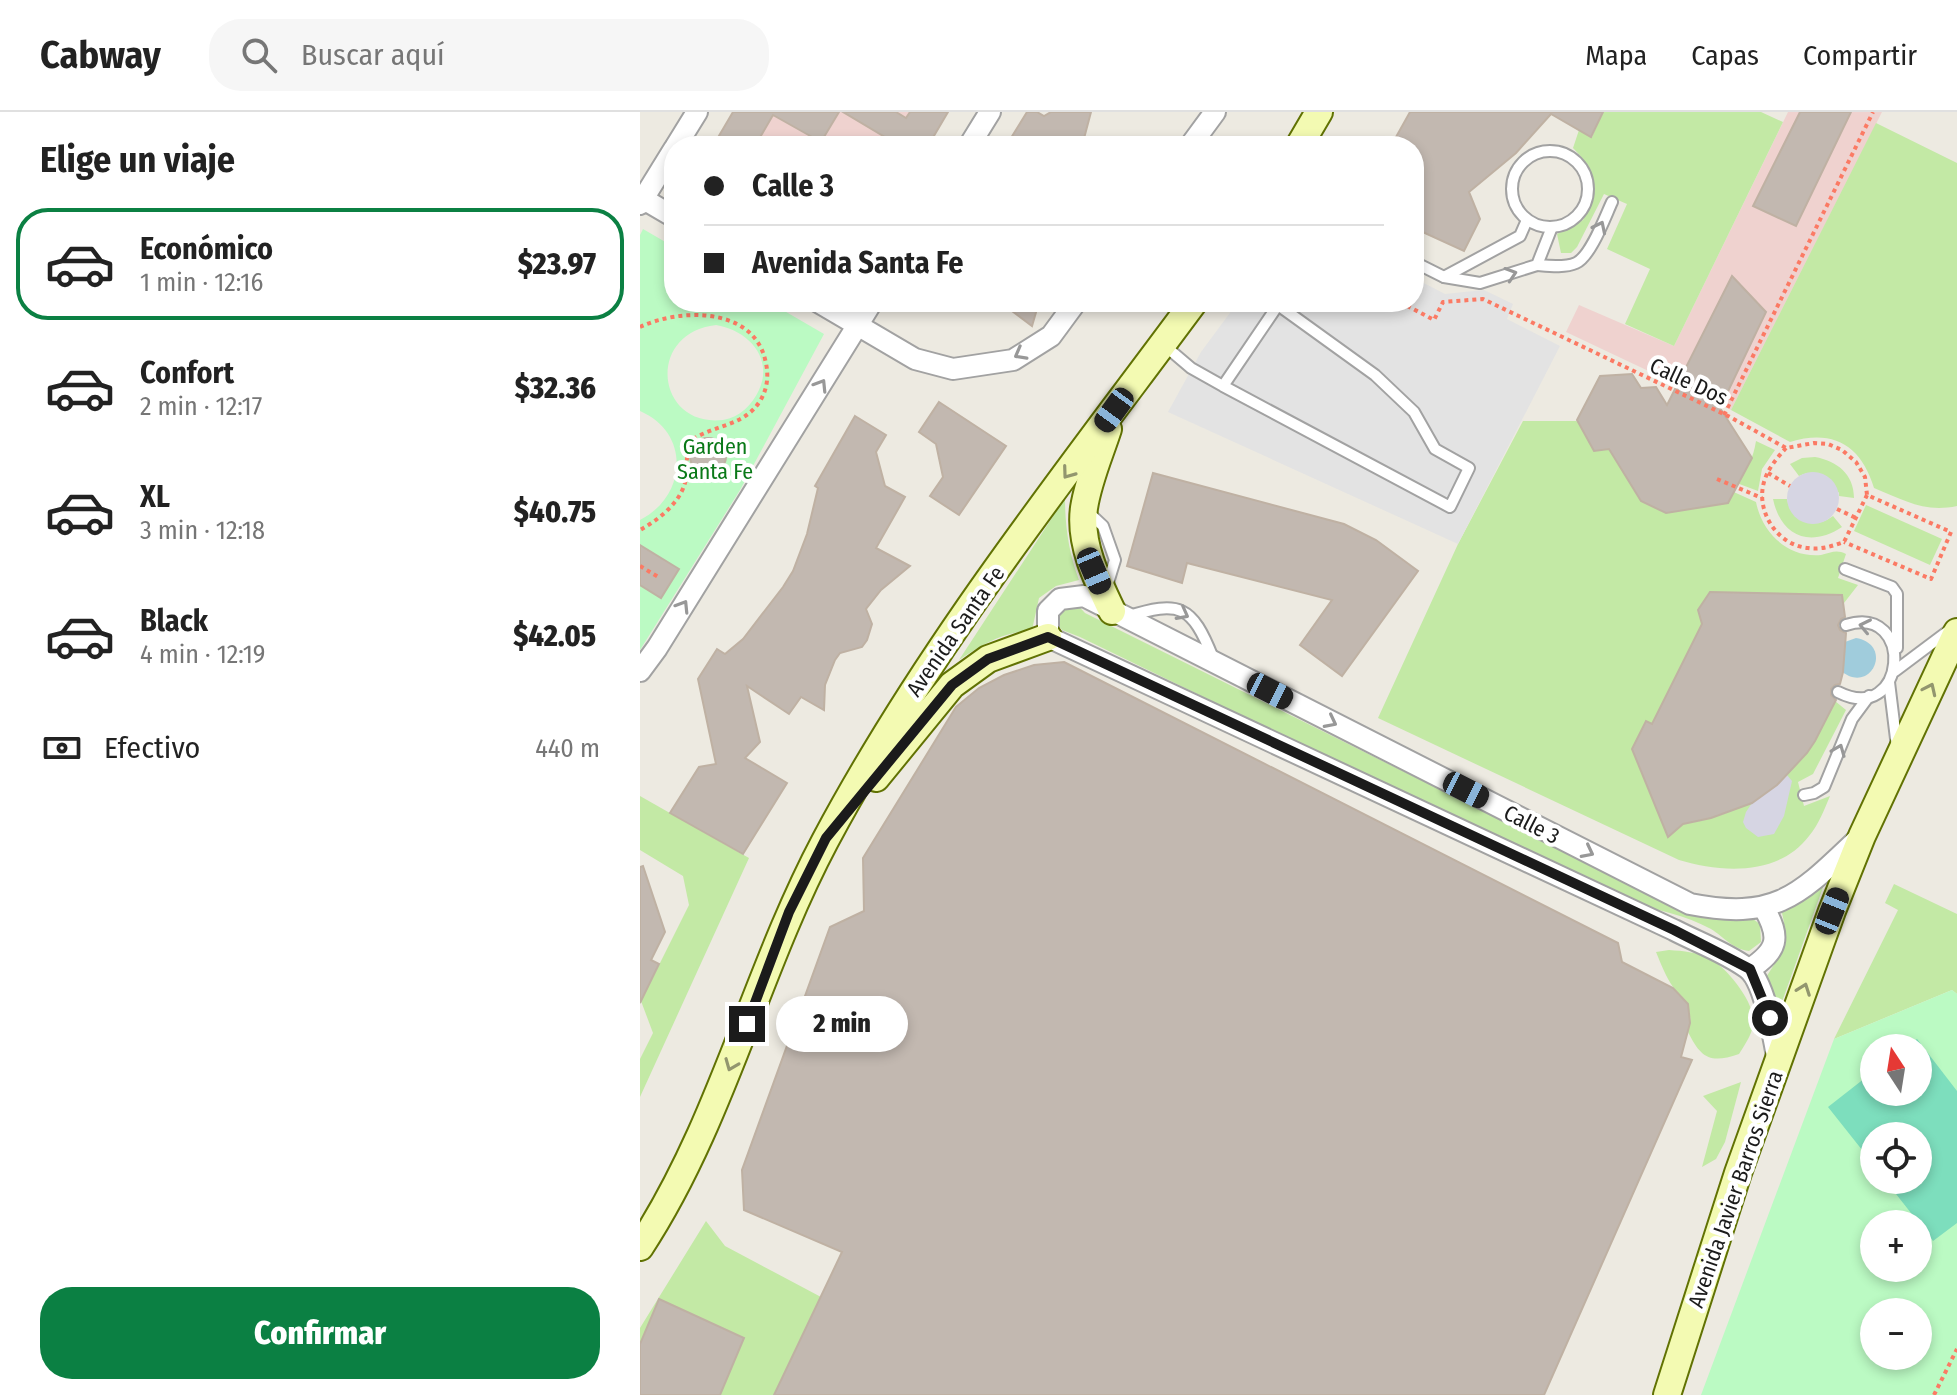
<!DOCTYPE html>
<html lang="es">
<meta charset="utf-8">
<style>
:root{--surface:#fff;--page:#f6f6f6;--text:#222;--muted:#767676;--line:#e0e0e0;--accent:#0b8043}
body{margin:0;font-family:"Fira Sans Condensed",sans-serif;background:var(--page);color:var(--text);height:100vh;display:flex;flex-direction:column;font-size:30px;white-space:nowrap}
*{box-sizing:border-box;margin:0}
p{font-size:26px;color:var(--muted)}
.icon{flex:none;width:44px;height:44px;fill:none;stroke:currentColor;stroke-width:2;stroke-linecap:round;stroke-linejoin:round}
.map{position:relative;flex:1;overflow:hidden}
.drawer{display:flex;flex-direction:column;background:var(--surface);width:640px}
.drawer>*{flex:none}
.banner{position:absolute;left:24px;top:24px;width:760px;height:176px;border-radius:32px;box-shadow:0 4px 12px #0003;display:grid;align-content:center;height:176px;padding:0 40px;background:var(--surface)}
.needle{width:52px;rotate:348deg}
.tools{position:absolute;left:1220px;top:922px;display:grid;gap:16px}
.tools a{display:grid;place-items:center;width:72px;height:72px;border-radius:50%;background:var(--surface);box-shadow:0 4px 12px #0003;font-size:40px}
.end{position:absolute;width:36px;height:36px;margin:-18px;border:10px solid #1b1b1b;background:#fff;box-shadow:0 0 0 4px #fff}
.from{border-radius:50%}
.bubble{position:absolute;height:56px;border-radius:28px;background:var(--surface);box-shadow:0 4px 12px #0003;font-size:26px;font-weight:800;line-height:56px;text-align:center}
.car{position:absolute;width:24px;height:48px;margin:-24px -12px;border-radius:10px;box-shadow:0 0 6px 2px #0007;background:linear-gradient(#222 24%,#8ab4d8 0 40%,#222 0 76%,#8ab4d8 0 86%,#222 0)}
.banner b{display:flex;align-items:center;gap:28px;height:76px;font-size:30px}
.banner b+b{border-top:2px solid var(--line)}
.banner i{width:20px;height:20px;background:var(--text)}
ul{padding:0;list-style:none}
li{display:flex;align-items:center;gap:24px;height:112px;margin:0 16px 12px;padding:0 24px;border:4px solid transparent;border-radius:32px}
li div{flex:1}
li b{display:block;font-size:30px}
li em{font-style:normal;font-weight:800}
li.current{border-color:var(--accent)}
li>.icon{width:72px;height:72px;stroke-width:1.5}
h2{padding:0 40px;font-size:36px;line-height:96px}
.pay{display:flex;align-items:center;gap:20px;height:88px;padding:0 40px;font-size:30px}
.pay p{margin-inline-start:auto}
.primary-button{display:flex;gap:16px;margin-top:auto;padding:16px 40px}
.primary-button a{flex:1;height:92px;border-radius:32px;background:var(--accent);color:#fff;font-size:32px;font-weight:800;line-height:92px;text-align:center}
header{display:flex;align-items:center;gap:48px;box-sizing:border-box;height:112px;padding:0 40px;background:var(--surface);border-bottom:2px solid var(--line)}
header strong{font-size:38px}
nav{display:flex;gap:44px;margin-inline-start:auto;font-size:28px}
.search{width:560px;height:72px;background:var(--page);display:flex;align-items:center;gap:20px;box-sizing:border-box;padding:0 28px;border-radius:32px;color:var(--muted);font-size:30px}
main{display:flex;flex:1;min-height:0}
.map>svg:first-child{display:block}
</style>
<header>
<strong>Cabway</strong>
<div class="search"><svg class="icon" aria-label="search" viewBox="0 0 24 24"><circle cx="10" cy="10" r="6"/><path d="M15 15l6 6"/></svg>Buscar aquí</div>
<nav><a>Mapa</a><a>Capas</a><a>Compartir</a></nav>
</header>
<main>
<section class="drawer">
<h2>Elige un viaje</h2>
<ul>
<li class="current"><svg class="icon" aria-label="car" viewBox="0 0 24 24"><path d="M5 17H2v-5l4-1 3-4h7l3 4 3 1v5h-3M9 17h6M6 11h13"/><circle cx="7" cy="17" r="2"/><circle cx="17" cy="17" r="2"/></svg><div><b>Económico</b><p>1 min · 12:16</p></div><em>$23.97</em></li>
<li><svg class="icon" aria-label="car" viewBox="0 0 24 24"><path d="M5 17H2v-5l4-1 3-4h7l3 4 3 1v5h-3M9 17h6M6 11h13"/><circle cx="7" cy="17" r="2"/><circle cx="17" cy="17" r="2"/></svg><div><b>Confort</b><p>2 min · 12:17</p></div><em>$32.36</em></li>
<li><svg class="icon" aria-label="car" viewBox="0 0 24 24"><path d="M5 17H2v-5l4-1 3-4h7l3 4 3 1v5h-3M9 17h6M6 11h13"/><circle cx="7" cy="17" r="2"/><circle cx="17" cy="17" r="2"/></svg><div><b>XL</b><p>3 min · 12:18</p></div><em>$40.75</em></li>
<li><svg class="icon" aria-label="car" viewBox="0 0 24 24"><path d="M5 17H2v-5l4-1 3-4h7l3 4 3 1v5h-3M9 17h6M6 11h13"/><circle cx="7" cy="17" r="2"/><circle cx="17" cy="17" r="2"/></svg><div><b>Black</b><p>4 min · 12:19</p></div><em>$42.05</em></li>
</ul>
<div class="pay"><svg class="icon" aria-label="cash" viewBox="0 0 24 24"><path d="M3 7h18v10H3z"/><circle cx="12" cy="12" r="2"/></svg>Efectivo<p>440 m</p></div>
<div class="primary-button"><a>Confirmar</a></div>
</section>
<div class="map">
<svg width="1317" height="1283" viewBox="0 0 1317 1283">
<rect width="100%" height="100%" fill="#edeae1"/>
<g fill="#efd2cf">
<polygon points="93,0 308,0 288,34 73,34"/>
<polygon points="1148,0 1242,0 1091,298 926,220 939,193 1034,234"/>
</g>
<g fill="#c3e9a5">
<path d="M963,0H1121L1143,10L1034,234L985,212L1010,157L967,137L987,92L964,82L937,135L931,141H921L917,122L943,108C961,77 957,60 933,36L939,18L952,25Z"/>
<path d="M1236,11L1317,51V394C1284,401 1264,388 1234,376C1221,333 1193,317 1150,330L1091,298Z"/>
<path d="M883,309H936L1116,390C1122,421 1148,446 1181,443C1191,441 1196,437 1206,442L1198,466L1218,473L1204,491L1202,483L1070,480L1058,498L1062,512L1012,612L1006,610L992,637L1043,712C1115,703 1167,654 1195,589L1206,598L1173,662L1158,670L1164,694L1190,684C1184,698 1179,712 1169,724C1139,764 1082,761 1039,748L738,606L818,432Z"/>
<path d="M1116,329L1135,338L1122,357L1118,379L1094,370C1108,358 1113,347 1116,329Z"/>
<path d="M1175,345C1197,349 1214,362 1214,386L1199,384V381C1187,366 1179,355 1159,364L1150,352L1162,346Z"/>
<path d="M425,386C425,415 429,442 439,468L416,474L399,486L392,518C364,520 342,532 319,548Z"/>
<path d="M1133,387H1147C1152,411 1174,418 1193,404L1202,415C1170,436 1141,425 1133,387Z"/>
<polygon points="1226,393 1302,427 1290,453 1214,419"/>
<path d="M433,488L445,501L1024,789L1110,805L1120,812L1121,830L1109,839C1092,837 1084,825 1071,817C1045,803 1019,798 990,792L440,525L422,518L414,509L415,496Z"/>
<polygon points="0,684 109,746 0,985 0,947 13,921 1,889 49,793 43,764 0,738"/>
<path d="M1186,767L1138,901L1125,867C1142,840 1150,830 1141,797Z"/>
<polygon points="1254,772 1317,802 1317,882 1312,878 1194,927 1258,798 1245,791"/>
<path d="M1029,838C1043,839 1059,840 1072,848C1088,857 1118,894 1113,914C1111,924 1104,934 1099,942C1070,952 1061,946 1048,920C1055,895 1044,893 1033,875C1026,865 1021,852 1016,840Z"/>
<polygon points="1101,970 1085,1030 1076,1047 1062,1055 1077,999 1063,984"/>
<polygon points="66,1109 85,1134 181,1185 134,1283 80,1283 0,1232 0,1216"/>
</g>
<g fill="#bbfac3" fill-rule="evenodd">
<path d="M3,117L34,135V190H129L184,222L100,378L0,538V408C47,384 51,321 0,299V123ZM76,213C107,218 134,245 119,278C112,293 100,305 83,308C16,316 5,221 76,213Z"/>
<path d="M1312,878L1317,882V1283H1061L1194,927ZM1234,936H1278V980H1234ZM1234,1024H1278V1068H1234ZM1234,1112H1278V1156H1234ZM1234,1200H1278V1244H1234Z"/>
</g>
<polygon fill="#7ddebd" points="1277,927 1317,979 1317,1111 1293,1129 1245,1068 1278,1068 1278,1024 1234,1024 1234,1053 1188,995 1234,959 1234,980 1278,980 1278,936 1264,936"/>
<polygon fill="#e3e3e3" points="774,166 805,182 844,178 873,192 867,207 920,234 818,432 528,300 561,240 598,190 774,190"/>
<g fill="#d6d5e3">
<circle cx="1173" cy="386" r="26"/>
<polygon points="1147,663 1152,669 1144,704 1134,722 1118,725 1106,716 1103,710 1106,700 1112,691"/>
</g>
<path fill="#a0ccdc" d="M1216,526C1255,533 1230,585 1200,558L1205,530Z"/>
<g fill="#c2b8b0" stroke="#bfb1a3" stroke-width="2">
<polygon points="93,0 199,0 181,30 133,3 115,34 73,34"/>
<polygon points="203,0 256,0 266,6 270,0 308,0 288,34 260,34"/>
<polygon points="387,0 397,0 404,4 411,0 451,0 442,34 366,34"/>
<polygon points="770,0 963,0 951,25 911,2 876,41 829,80 840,107 824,139 774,116 774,34 751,34"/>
<polygon points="1160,0 1211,0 1156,114 1113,94"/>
<polygon points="1092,164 1126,200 1080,296 1112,346 1088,391 1026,401 1001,389 969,337 954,339 937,308 960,264 992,262 1001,276 1016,275 1027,293"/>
<polygon points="360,190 399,190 392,214"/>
<polygon points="299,290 366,334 319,403 290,384 303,365 296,332 279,320"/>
<polygon points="215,304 246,323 236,340 245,374 265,385 236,436 270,454 241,478 226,497 232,512 227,528 222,535 200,541 195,548 185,573 184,598 161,585 149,602 107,574 120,630 105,646 147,671 103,742 30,701 59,655 76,652 58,567 77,537 85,542 103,527 143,475 153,459 167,422 178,376 175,374"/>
<circle cx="68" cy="344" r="18"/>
<polygon points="513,361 704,412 736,428 778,459 702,564 660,533 692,488 547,451 542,471 487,454"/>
<polygon points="0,433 39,457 21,486 0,473"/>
<polygon points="1070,480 1202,483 1205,505 1201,507 1198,513 1200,518 1206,521 1203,560 1200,572 1195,573 1191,577 1191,583 1196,588 1175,629 1167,641 1137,673 1112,691 1071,706 1043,712 1028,725 992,637 1006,609 1012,612 1062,512 1058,498"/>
<polygon points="424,550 978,831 982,850 1033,876 1048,892 1050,911 1041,945 1052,948 904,1283 134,1283 202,1140 104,1098 102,1058 190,815 224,799 223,746 316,595 339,576 364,563 394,553"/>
<polygon points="3,754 25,820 11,848 19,852 0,891 0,755"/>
<polygon points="19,1187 104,1226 80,1283 0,1283 0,1232"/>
</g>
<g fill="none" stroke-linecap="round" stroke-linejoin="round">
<defs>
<g id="lane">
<circle cx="910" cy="77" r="38"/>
<polyline points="774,150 804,165 840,171 897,153 912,115"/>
<path d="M897,153C909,154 925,156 936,151C951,144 965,105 972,90"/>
<polyline points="804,165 880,124 887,108"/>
<polyline points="524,233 551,256 583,274 810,395 829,356 795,337 774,300 735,263 638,193 583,274"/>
<polyline points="448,400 463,414 475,448 467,474"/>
<polyline points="1205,457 1252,475 1257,482 1257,536"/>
<path d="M486,505C540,488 552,493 573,546"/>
<polyline points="1255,559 1311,517"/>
<polyline points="1249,570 1257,635"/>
<path d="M1198,580C1267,615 1276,491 1206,513"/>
<polyline points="1164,683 1174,681 1184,675 1212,607 1229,584"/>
</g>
<g id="street">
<polyline points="36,34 57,0"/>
<polyline points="329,34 350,0"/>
<polyline points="550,34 575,0"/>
<polyline points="0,85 34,105"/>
<polyline points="0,92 34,37"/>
<polyline points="178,190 275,247 313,257 373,248 411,224 436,190"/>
<polyline points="0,559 17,536 232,190"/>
<path d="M1110,857C1138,838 1141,826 1124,796"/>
<path d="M1138,950C1134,928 1125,869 1107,856C1085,840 1057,830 1034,818L408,525V499L420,487L444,484L1050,792C1137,809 1159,783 1219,726"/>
</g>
<g id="secondary">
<polyline points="659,34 679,0"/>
<path d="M468,317C460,342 448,369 444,396C439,431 457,468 472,499"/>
<polyline points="236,666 312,573 348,547 408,525"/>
<path d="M0,1135C82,1010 115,861 185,729C287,537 425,364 554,190"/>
<polyline points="1027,1283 1098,1061 1192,799 1222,724 1317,520"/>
</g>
</defs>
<use href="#lane" stroke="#a2a2a2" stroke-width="14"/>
<use href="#street" stroke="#a2a2a2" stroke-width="24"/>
<use href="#secondary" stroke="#617203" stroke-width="30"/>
<g stroke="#fb7a64" stroke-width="4" stroke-dasharray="4 4" stroke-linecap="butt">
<polyline points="760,190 794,208 803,190 843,187 1090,305 1146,336 1174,331 1188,332 1202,338 1216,350 1225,365 1227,383 1311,420 1291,467 1204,430"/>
<path d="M0,215C40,196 112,195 125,247C129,262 128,276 120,289C103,316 71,312 48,331C46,344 48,359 45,371C39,392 18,408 0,418"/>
<polyline points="1084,303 1233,0"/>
<path d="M1146,336C1138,345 1129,355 1125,367C1114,397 1136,433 1168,436C1181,438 1192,434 1204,430L1227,383"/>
<polyline points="1128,361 1150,374"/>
<polyline points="1077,367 1122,386"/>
<polyline points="1197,397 1216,406"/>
<polyline points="0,454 20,466"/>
<polyline points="1294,1283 1317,1237"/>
</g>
<use href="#lane" stroke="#fff" stroke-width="10"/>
<use href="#street" stroke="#fff" stroke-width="20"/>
<use href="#secondary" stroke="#f3fab2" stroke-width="26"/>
</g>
<defs><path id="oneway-chevron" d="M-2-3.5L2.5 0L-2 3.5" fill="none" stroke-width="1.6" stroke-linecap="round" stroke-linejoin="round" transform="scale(2)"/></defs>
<g stroke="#989898">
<use href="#oneway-chevron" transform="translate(960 115) rotate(-64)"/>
<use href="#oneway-chevron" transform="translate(871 162) rotate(-18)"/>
<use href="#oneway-chevron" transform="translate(380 242) rotate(151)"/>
<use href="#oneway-chevron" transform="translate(181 273) rotate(-58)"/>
<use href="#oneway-chevron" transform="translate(43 494) rotate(-58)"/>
<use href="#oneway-chevron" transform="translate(543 502) rotate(28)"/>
<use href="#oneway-chevron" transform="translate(1225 514) rotate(-168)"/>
<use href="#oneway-chevron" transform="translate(691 610) rotate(27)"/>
<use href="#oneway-chevron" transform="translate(1199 638) rotate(-68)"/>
<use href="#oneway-chevron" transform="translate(948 740) rotate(27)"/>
</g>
<g stroke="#92966e">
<use href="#oneway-chevron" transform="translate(428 361) rotate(126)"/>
<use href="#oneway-chevron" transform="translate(1290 577) rotate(-65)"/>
<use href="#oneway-chevron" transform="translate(1164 877) rotate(-70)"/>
<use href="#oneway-chevron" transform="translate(91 953) rotate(112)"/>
</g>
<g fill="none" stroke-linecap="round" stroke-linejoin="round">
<polyline stroke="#1b1b1b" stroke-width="10" points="107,912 149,800 186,726 312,573 348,547 408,525 1034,818 1110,857 1130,906"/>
</g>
<g text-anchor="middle" stroke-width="8" stroke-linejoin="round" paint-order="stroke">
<g font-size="22" fill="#1b1b1b" stroke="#fff">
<text transform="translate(1049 269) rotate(25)" y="8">Calle Dos</text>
<text transform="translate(315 519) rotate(-55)" y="8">Avenida Santa Fe</text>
<text transform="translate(892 712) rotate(27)" y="8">Calle 3</text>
<text transform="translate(1095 1077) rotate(-71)" y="8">Avenida Javier Barros Sierra</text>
</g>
<g font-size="22" fill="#0a7918" stroke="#fff">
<text x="75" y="342">Garden<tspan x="75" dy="25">Santa Fe</tspan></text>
</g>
</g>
</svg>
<div class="tools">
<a><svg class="needle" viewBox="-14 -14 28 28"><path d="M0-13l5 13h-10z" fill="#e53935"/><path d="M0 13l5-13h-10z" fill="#767676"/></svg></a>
<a><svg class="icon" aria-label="locate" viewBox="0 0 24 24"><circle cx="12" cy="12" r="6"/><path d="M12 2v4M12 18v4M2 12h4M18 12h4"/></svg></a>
<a>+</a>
<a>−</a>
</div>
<i class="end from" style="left:1130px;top:906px"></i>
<i class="end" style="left:107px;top:912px"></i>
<div class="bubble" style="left:136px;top:884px;width:132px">2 min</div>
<i class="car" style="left:474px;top:298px;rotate:216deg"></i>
<i class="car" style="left:454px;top:459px;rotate:157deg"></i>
<i class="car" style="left:630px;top:579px;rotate:117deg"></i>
<i class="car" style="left:826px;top:678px;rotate:117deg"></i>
<i class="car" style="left:1192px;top:799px;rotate:22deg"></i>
<div class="banner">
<b><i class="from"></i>Calle 3</b>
<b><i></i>Avenida Santa Fe</b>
</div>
</div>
</main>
